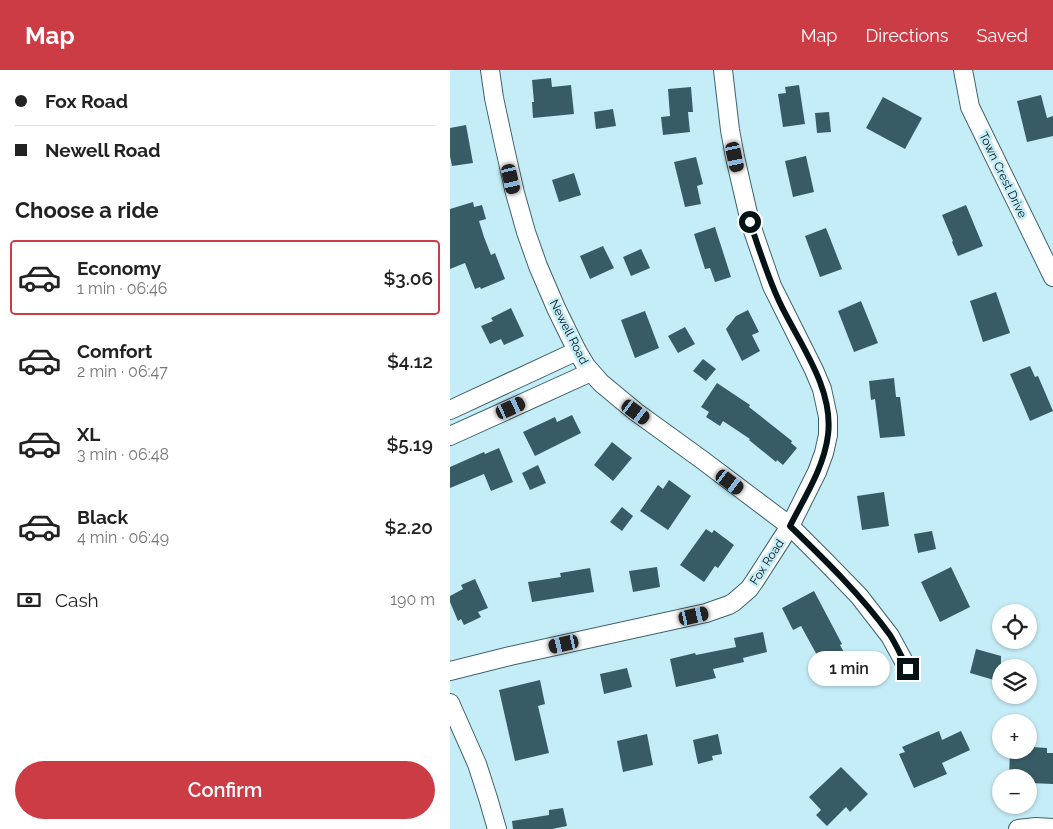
<!DOCTYPE html>
<meta charset="utf-8">
<style>
:root{--surface:#fff;--page:#f6f6f6;--text:#222;--muted:#767676;--line:#e0e0e0;--accent:#cc3c45}
body{margin:0;font-family:Raleway,sans-serif;background:var(--page);color:var(--text);height:100vh;display:flex;flex-direction:column;font-size:19px;white-space:nowrap}
*{box-sizing:border-box;margin:0}
p{font-size:16px;color:var(--muted)}
.icon{flex:none;width:28px;height:28px;fill:none;stroke:currentColor;stroke-width:2;stroke-linecap:round;stroke-linejoin:round}
.map{position:relative;flex:1;overflow:hidden}
.side{display:flex;flex-direction:column;background:var(--surface);width:450px}
.side>*{flex:none}
.guide{display:grid;align-content:center;height:110px;padding:0 15px;background:var(--surface)}
.fabs{position:absolute;left:542px;top:534px;display:grid;gap:10px}
.fabs a{display:grid;place-items:center;width:45px;height:45px;border-radius:50%;background:var(--surface);box-shadow:0 1px 4px #0004;font-size:25px}
.end{position:absolute;width:22px;height:22px;margin:-11px;border:6px solid #051317;background:#fff;box-shadow:0 0 0 2px #fff}
.from{border-radius:50%}
.bubble{position:absolute;height:35px;border-radius:18px;background:var(--surface);box-shadow:0 1px 4px #0004;font-size:16px;font-weight:600;line-height:35px;text-align:center}
.car{position:absolute;width:15px;height:30px;margin:-15px -8px;border-radius:6px;box-shadow:0 0 4px 1px #0007;background:linear-gradient(#222 24%,#8ab4d8 0 40%,#222 0 76%,#8ab4d8 0 86%,#222 0)}
.guide b{display:flex;align-items:center;gap:18px;height:48px;font-size:19px}
.guide b+b{border-top:1px solid var(--line)}
.guide i{width:12px;height:12px;background:var(--text)}
ul{padding:0;list-style:none}
li{display:flex;align-items:center;gap:15px;height:75px;margin:0 10px 8px;padding:0 5px;border:2px solid transparent;border-radius:5px}
li div{flex:1}
li b{display:block;font-size:19px}
li em{font-style:normal;font-weight:600}
li.on{border-color:var(--accent)}
li>.icon{width:45px;height:45px;stroke-width:1.5}
h2{padding:0 15px;font-size:22px;line-height:60px}
.pay{display:flex;align-items:center;gap:12px;height:55px;padding:0 15px;font-size:19px}
.pay p{margin-inline-start:auto}
.button{display:flex;gap:10px;margin-top:auto;padding:10px 15px}
.button a{flex:1;height:58px;border-radius:30px;background:var(--accent);color:#fff;font-size:20px;font-weight:600;line-height:58px;text-align:center}
header{display:flex;align-items:center;gap:30px;box-sizing:border-box;height:70px;padding:0 25px;background:var(--accent);color:#fff}
header strong{font-size:24px}
nav{display:flex;gap:28px;margin-inline-start:auto;font-size:18px}
main{display:flex;flex:1;min-height:0}
.map>svg:first-child{display:block}
</style>
<header>
<strong>Map</strong>
<nav><a>Map</a><a>Directions</a><a>Saved</a></nav>
</header>
<main>
<section class="side">
<div class="guide">
<b><i class="from"></i>Fox Road</b>
<b><i></i>Newell Road</b>
</div>
<h2>Choose a ride</h2>
<ul>
<li class="on"><svg class="icon" aria-label="car" viewBox="0 0 24 24"><path d="M5 17H2v-5l4-1 3-4h7l3 4 3 1v5h-3M9 17h6M6 11h13"/><circle cx="7" cy="17" r="2"/><circle cx="17" cy="17" r="2"/></svg><div><b>Economy</b><p>1 min · 06:46</p></div><em>$3.06</em></li>
<li><svg class="icon" aria-label="car" viewBox="0 0 24 24"><path d="M5 17H2v-5l4-1 3-4h7l3 4 3 1v5h-3M9 17h6M6 11h13"/><circle cx="7" cy="17" r="2"/><circle cx="17" cy="17" r="2"/></svg><div><b>Comfort</b><p>2 min · 06:47</p></div><em>$4.12</em></li>
<li><svg class="icon" aria-label="car" viewBox="0 0 24 24"><path d="M5 17H2v-5l4-1 3-4h7l3 4 3 1v5h-3M9 17h6M6 11h13"/><circle cx="7" cy="17" r="2"/><circle cx="17" cy="17" r="2"/></svg><div><b>XL</b><p>3 min · 06:48</p></div><em>$5.19</em></li>
<li><svg class="icon" aria-label="car" viewBox="0 0 24 24"><path d="M5 17H2v-5l4-1 3-4h7l3 4 3 1v5h-3M9 17h6M6 11h13"/><circle cx="7" cy="17" r="2"/><circle cx="17" cy="17" r="2"/></svg><div><b>Black</b><p>4 min · 06:49</p></div><em>$2.20</em></li>
</ul>
<div class="pay"><svg class="icon" aria-label="cash" viewBox="0 0 24 24"><path d="M3 7h18v10H3z"/><circle cx="12" cy="12" r="2"/></svg>Cash<p>190 m</p></div>
<div class="button"><a>Confirm</a></div>
</section>
<div class="map">
<svg width="603" height="759" viewBox="0 0 603 759">
<rect width="100%" height="100%" fill="#c5edf8"/>
<g fill="#385c65">
<polygon points="101,8 102,17 121,15 124,44 83,48 82,32 84,32 82,10"/>
<polygon points="349,15 355,54 333,57 328,24 336,23 335,17"/>
<polygon points="241,17 243,42 238,42 240,62 213,65 211,47 220,46 218,19"/>
<polygon points="591,25 597,48 603,46 603,66 577,72 567,31"/>
<polygon points="433,27 472,48 455,79 416,58"/>
<polygon points="163,39 166,56 146,59 144,42"/>
<polygon points="379,42 381,62 367,63 365,43"/>
<polygon points="16,55 23,93 2,96 0,86 0,58"/>
<polygon points="356,86 364,122 343,127 335,91"/>
<polygon points="246,87 253,114 247,116 251,134 235,137 224,92"/>
<polygon points="124,103 131,125 109,132 102,110"/>
<polygon points="23,132 24,137 32,135 36,149 29,151 34,167 41,185 45,183 55,209 31,219 30,217 25,219 15,193 0,199 0,139"/>
<polygon points="516,135 533,176 508,186 502,172 503,171 492,145"/>
<polygon points="265,157 281,207 265,212 260,198 255,199 244,164"/>
<polygon points="376,158 392,199 370,207 355,166"/>
<polygon points="153,176 164,198 140,209 130,186"/>
<polygon points="191,179 200,198 181,206 173,187"/>
<polygon points="546,222 560,263 533,272 520,231"/>
<polygon points="411,231 428,273 404,282 388,241"/>
<polygon points="61,238 74,266 54,275 51,269 40,274 31,256 43,251 41,248"/>
<polygon points="298,240 309,262 302,265 310,281 292,291 276,259 286,246"/>
<polygon points="195,241 209,278 185,288 171,250"/>
<polygon points="235,257 245,274 228,283 218,266"/>
<polygon points="253,289 266,299 256,311 243,301"/>
<polygon points="580,296 585,307 588,306 603,341 580,351 560,304"/>
<polygon points="444,308 446,327 450,327 455,366 430,368 425,329 421,330 419,311"/>
<polygon points="267,313 300,335 299,337 342,371 341,373 347,378 333,395 327,390 326,392 299,370 300,369 273,351 270,356 256,347 259,342 251,337"/>
<polygon points="122,345 131,363 85,386 73,362 105,347 107,352"/>
<polygon points="162,372 182,388 163,411 144,395"/>
<polygon points="49,378 63,412 41,421 34,404 0,418 0,397 34,382 35,384"/>
<polygon points="88,395 96,413 80,420 72,403"/>
<polygon points="219,410 241,426 218,460 190,441 208,415 213,419"/>
<polygon points="434,422 439,456 412,460 407,426"/>
<polygon points="172,437 183,446 172,461 160,452"/>
<polygon points="256,459 262,463 264,460 284,475 268,498 265,496 254,512 230,495"/>
<polygon points="482,461 486,479 468,483 464,464"/>
<polygon points="207,497 210,517 183,522 179,501"/>
<polygon points="501,497 520,537 490,552 471,512"/>
<polygon points="140,498 144,522 82,532 78,512 111,507 110,503"/>
<polygon points="25,509 38,538 28,542 31,547 14,555 11,549 8,551 0,532 0,526 13,519 11,515"/>
<polygon points="364,521 392,574 390,575 397,588 378,597 371,585 368,587 351,556 343,560 332,538"/>
<polygon points="313,562 317,582 293,588 294,592 263,599 266,608 226,617 220,589 245,583 246,585 286,577 284,568"/>
<polygon points="526,579 551,586 551,612 520,603"/>
<polygon points="177,598 182,617 154,624 150,604"/>
<polygon points="90,610 95,634 88,636 99,683 65,691 49,620"/>
<polygon points="489,661 492,670 511,661 520,680 492,693 497,704 464,718 449,684 455,682 452,677"/>
<polygon points="197,664 203,695 173,702 167,671"/>
<polygon points="268,664 272,684 262,686 263,690 248,694 243,670"/>
<polygon points="582,677 597,678 597,683 603,683 603,714 579,713 579,708 559,708 560,680 581,681"/>
<polygon points="391,697 418,724 400,742 396,737 377,756 366,745 371,740 359,727"/>
<polygon points="113,738 117,756 102,759 63,759 62,751 99,745 99,740"/>
</g>
<g fill="none" stroke-linecap="round" stroke-linejoin="round">
<defs>
<g id="minor">
<polyline points="40,0 44,28 55,79 65,123 76,162 88,196 106,238 127,281 136,296 151,313 186,342 251,389 340,456 375,491 409,526 440,566 458,599"/>
<polyline points="513,0 520,37 603,207"/>
<polyline points="0,340 127,281"/>
<polyline points="0,366 141,302"/>
<polyline points="0,601 60,586 256,543 279,535 284,532 299,519 304,512 340,456 367,402 374,383 378,365 378,347 372,319 364,300 322,216 300,152 285,87 280,60 273,0"/>
<polyline points="0,633 27,694 38,728 47,759"/>
<polyline points="568,759 586,757 603,758"/>
</g>
</defs>
<use href="#minor" stroke="#3e626b" stroke-width="20"/>
<use href="#minor" stroke="#fff" stroke-width="18"/>
</g>
<g fill="none" stroke-linecap="round" stroke-linejoin="round">
<path stroke="#051317" stroke-width="6" d="M300,152C309,179 317,205 329,231C348,272 384,317 378,365C374,398 354,428 340,456C375,490 411,525 440,565C447,576 452,588 458,599"/>
</g>
<g text-anchor="middle" stroke-width="5" stroke-linejoin="round" paint-order="stroke">
<g font-size="12" fill="#051317" stroke="#c5edf8">
<text transform="translate(553 105) rotate(64)" y="4">Town Crest Drive</text>
<text transform="translate(119 262) rotate(63)" y="4">Newell Road</text>
<text transform="translate(317 492) rotate(-57)" y="4">Fox Road</text>
</g>
</g>
</svg>
<div class="fabs">
<a><svg class="icon" aria-label="locate" viewBox="0 0 24 24"><circle cx="12" cy="12" r="6"/><path d="M12 2v4M12 18v4M2 12h4M18 12h4"/></svg></a>
<a><svg class="icon" aria-label="layers" viewBox="0 0 24 24"><path d="M12 4l9 5-9 5-9-5zM3 14l9 5 9-5"/></svg></a>
<a>+</a>
<a>−</a>
</div>
<i class="end from" style="left:300px;top:152px"></i>
<i class="end" style="left:458px;top:599px"></i>
<div class="bubble" style="left:358px;top:581px;width:82px">1 min</div>
<i class="car" style="left:285px;top:87px;rotate:168deg"></i>
<i class="car" style="left:61px;top:109px;rotate:167deg"></i>
<i class="car" style="left:61px;top:338px;rotate:65deg"></i>
<i class="car" style="left:186px;top:342px;rotate:126deg"></i>
<i class="car" style="left:280px;top:412px;rotate:127deg"></i>
<i class="car" style="left:244px;top:546px;rotate:77deg"></i>
<i class="car" style="left:114px;top:574px;rotate:257deg"></i>
</div>
</main>
